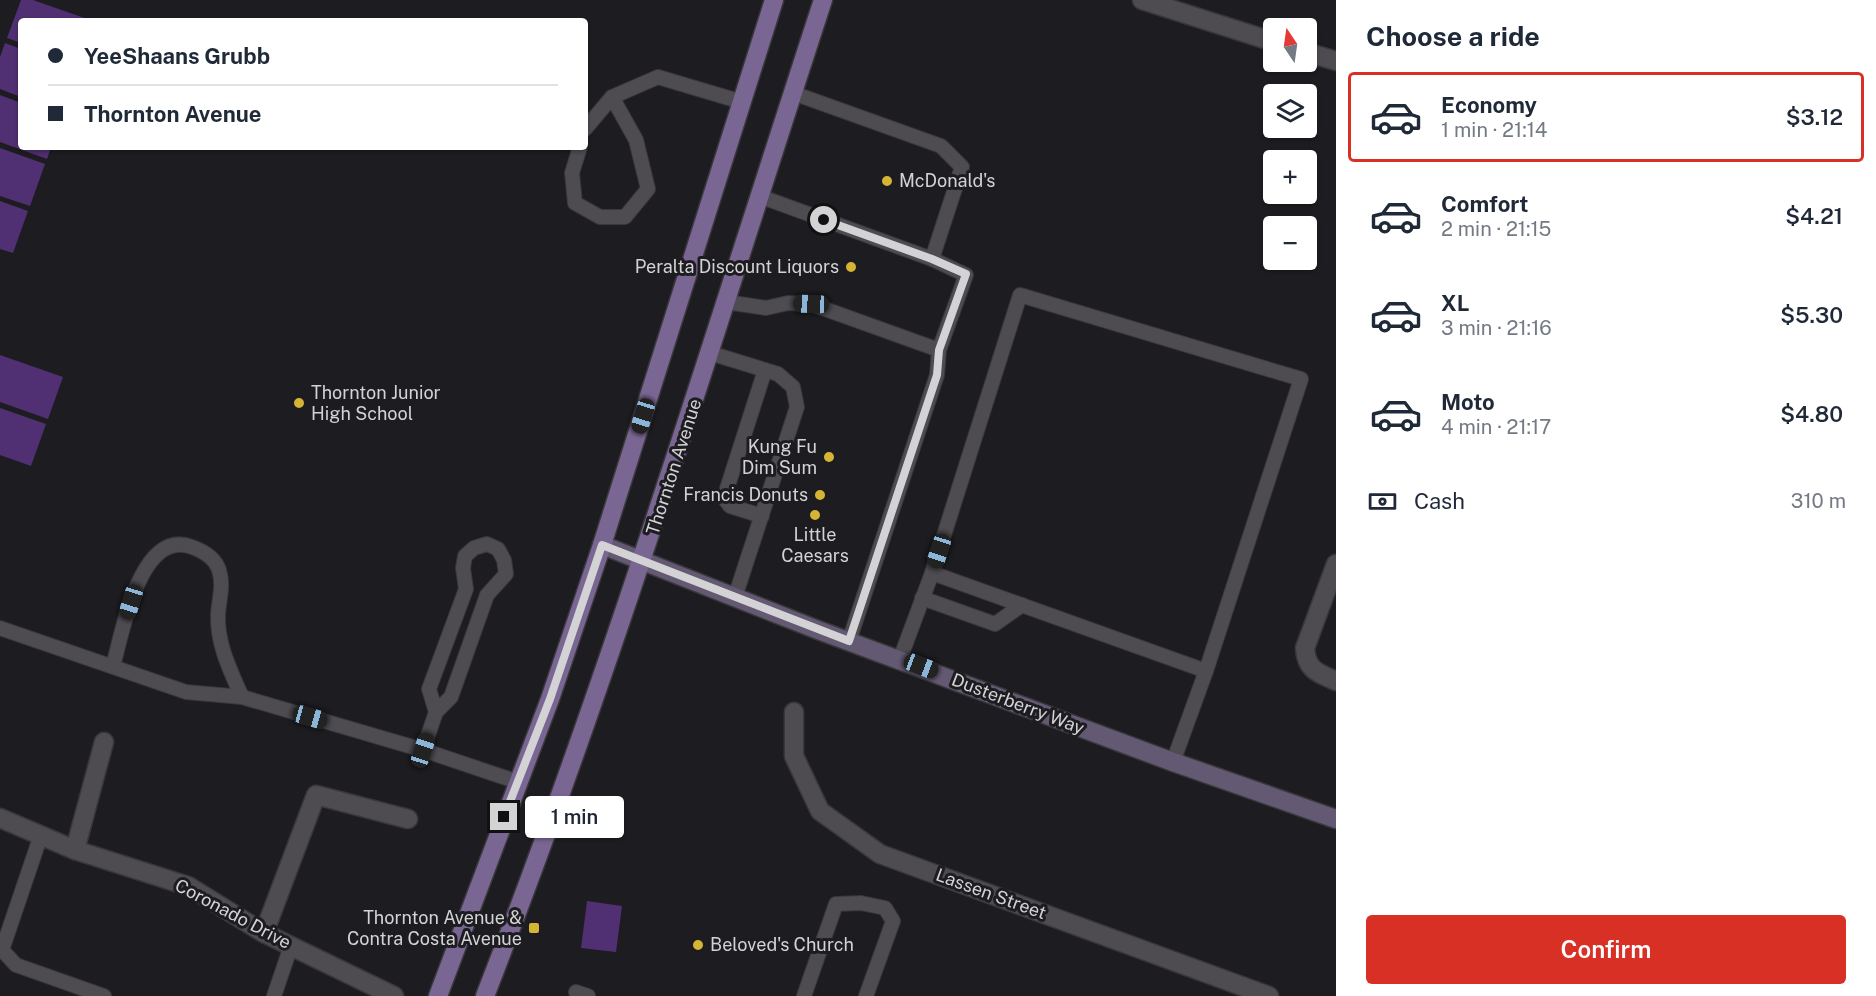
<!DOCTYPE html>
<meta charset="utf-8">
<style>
:root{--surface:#fff;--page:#f6f6f7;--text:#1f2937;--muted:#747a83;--line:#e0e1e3;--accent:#d93025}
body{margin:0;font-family:"Public Sans",sans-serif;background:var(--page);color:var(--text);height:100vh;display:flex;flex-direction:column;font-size:22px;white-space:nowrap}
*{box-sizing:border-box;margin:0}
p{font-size:20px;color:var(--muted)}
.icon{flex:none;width:33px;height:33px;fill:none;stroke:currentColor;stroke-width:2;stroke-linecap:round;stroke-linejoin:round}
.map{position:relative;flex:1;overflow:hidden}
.panel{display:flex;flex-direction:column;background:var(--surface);width:540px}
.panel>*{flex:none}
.banner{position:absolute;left:18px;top:18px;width:570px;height:132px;border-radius:6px;box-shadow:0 2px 4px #0004;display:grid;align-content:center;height:132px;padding:0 30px;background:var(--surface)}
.needle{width:39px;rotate:347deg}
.buttons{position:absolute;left:1263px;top:18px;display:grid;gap:12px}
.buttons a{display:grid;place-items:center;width:54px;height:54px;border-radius:6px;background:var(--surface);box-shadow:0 2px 4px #0004;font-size:30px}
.end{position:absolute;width:27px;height:27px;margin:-14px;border:8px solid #d3d2d5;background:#111;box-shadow:0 0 0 3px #111}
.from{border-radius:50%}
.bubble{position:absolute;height:42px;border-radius:6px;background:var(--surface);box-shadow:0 2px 4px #0004;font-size:20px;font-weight:600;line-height:42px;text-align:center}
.car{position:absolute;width:18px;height:36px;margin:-18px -9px;border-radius:8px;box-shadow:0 0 4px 2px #0007;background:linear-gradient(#222 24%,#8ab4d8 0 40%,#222 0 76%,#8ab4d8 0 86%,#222 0)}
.banner b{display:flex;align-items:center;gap:21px;height:57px;font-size:22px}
.banner b+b{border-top:2px solid var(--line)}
.banner i{width:15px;height:15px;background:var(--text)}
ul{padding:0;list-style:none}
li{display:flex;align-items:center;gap:18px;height:90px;margin:0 12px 9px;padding:0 18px;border:3px solid transparent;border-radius:6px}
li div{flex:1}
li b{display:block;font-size:22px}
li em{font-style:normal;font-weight:600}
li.selected{border-color:var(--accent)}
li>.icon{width:54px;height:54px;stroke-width:1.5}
h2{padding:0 30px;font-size:27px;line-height:72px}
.pay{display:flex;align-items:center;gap:15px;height:66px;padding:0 30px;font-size:22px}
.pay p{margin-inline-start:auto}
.cta{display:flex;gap:12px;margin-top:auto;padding:12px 30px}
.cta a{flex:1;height:69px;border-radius:6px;background:var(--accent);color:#fff;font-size:24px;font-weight:600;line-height:69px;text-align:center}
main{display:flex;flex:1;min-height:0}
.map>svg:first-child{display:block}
</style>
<main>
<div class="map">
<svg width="1336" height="996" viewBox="0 0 1336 996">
<rect width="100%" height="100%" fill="#1d1c20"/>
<g fill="#502f73">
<polygon points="21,0 33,0 93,21 21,21 21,43 7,38"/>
<polygon points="5,43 21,49 21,97 0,89 0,57"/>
<polygon points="0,95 21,103 21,147 51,147 47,159 0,142"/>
<polygon points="0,148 45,164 30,206 0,196"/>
<polygon points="0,201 28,211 13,253 0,249"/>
<polygon points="0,355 63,377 48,419 0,402"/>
<polygon points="0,408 46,424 31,466 0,455"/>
<polygon points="587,901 622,906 616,952 581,948"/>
</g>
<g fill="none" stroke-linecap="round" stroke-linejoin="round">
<defs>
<g id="lane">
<polyline points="585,129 612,97 658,77 742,102"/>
<polyline points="580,147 572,173 575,203 600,217 625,217 648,189 636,140 612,97"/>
<polyline points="759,196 932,259 962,167 941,146 793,93"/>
<polyline points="726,302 766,308 788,303 811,304 939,350 966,275 932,259"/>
<polyline points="710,353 778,374 793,387 797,407 735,597"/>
<polyline points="762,516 730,506 724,498 765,370"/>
<polyline points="932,573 1206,671"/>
<polyline points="922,598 995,624 1022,605"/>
<polyline points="0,628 186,692 242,697 423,750 518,782"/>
<polyline points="849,641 937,375 939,350"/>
<polyline points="900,659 932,573 1020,295 1301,379 1206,671 1173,762"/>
<path d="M113,666C122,634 140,527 192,547C203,551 215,558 219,570C224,586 219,598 218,615C217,644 230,670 242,697"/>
<polyline points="423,750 436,712 451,697 487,595 506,574 504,560 498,549 487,544 474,548 465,556 463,568 466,589 429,689 436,712"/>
<polyline points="41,835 2,950 16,965 104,996"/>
<polyline points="576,992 588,996"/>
<polyline points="274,996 291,946"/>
<polyline points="804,996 836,904 861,903 885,908 893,921 866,996"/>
</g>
<g id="street">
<polyline points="1142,0 1274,42"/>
<polyline points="1306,52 1336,61"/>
<path d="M1336,564L1305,648C1306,669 1317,673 1336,681"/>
<polyline points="794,712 794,756 820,811 880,854 1269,996"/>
<polyline points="0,818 75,850 188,886 264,933 394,996"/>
<polyline points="75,850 104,742"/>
<polyline points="264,933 316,795 408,819"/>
</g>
<polyline id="secondary" points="602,545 818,630 1173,762 1336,819"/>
<g id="primary">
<polyline points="438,996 550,699 602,545 774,0"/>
<path d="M485,996C613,669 714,333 823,0"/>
</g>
</defs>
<use href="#lane" stroke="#39373b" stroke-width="16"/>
<use href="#street" stroke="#39373b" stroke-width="21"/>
<use href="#secondary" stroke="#39373b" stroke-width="21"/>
<use href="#primary" stroke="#39373b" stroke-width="21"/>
<use href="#lane" stroke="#4e4c51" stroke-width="14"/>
<use href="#street" stroke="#4e4c51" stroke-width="18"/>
<use href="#secondary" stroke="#645972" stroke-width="18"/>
<use href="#primary" stroke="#7a6693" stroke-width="18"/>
</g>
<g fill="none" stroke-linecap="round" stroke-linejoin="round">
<polyline stroke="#d3d2d5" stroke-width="8" points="504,817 550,699 602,545 849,641 937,375 939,350 966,274 932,259 824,220"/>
</g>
<g fill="#d6b534" stroke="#1d1c20" stroke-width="2">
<circle cx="887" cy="181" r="6"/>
<circle cx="851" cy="267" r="6"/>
<circle cx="299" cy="403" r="6"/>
<circle cx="829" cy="457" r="6"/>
<circle cx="820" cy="495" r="6"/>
<circle cx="815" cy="515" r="6"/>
<rect x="528" y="922" width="12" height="12" rx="3"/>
<circle cx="698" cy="945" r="6"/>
</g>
<g text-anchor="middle" stroke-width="6" stroke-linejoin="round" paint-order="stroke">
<g font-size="18" fill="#d3d2d5" stroke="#1d1c20" text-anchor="end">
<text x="899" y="187" text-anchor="start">McDonald's</text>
<text x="839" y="273">Peralta Discount Liquors</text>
<text x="311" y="399" text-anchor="start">Thornton Junior<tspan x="311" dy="21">High School</tspan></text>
<text x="817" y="453">Kung Fu<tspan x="817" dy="21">Dim Sum</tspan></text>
<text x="808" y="501">Francis Donuts</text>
<text x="815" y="541" text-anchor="middle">Little<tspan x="815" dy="21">Caesars</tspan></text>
<text x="522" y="924">Thornton Avenue &amp;<tspan x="522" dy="21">Contra Costa Avenue</tspan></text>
<text x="710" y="951" text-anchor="start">Beloved's Church</text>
</g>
<g font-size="18" fill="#d3d2d5" stroke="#1d1c20">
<text transform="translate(674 467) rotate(-72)" y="6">Thornton Avenue</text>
<text transform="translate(1018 704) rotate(21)" y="6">Dusterberry Way</text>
<text transform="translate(991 894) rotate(20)" y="6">Lassen Street</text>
<text transform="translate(233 914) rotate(28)" y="6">Coronado Drive</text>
</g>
</g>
</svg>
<div class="buttons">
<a><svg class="needle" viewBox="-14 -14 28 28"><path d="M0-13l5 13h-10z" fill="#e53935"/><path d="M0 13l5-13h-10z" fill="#747a83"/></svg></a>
<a><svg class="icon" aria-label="layers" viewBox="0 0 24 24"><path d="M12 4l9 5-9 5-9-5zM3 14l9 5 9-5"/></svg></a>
<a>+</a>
<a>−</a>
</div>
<i class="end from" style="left:824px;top:220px"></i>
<i class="end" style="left:504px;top:817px"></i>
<div class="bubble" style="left:525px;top:796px;width:99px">1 min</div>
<i class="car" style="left:811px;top:304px;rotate:272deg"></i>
<i class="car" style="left:643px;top:416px;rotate:197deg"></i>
<i class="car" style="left:939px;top:551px;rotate:198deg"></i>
<i class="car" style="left:131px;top:602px;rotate:197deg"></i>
<i class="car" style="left:921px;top:666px;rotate:111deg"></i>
<i class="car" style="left:310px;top:717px;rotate:106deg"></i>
<i class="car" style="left:423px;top:750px;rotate:18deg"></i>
<div class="banner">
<b><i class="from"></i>YeeShaans Grubb</b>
<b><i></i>Thornton Avenue</b>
</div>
</div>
<section class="panel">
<h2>Choose a ride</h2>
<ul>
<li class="selected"><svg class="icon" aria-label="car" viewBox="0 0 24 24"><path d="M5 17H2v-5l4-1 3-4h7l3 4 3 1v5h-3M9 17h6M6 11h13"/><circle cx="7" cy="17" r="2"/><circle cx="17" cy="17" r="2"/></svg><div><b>Economy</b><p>1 min · 21:14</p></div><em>$3.12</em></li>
<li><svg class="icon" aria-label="car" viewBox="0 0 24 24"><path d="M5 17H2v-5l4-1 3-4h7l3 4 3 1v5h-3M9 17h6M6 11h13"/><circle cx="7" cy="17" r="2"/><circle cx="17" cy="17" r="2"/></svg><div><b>Comfort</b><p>2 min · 21:15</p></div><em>$4.21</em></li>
<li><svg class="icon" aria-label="car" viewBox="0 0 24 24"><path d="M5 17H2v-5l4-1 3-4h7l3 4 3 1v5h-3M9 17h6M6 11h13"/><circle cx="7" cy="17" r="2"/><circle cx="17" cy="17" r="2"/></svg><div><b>XL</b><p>3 min · 21:16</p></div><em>$5.30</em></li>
<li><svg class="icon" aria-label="car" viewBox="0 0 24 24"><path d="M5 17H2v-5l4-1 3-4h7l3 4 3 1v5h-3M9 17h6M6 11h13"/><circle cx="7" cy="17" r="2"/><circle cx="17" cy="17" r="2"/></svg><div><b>Moto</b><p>4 min · 21:17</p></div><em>$4.80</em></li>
</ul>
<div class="pay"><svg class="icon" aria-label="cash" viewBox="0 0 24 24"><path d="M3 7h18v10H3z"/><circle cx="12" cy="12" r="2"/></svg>Cash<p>310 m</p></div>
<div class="cta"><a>Confirm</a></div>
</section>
</main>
